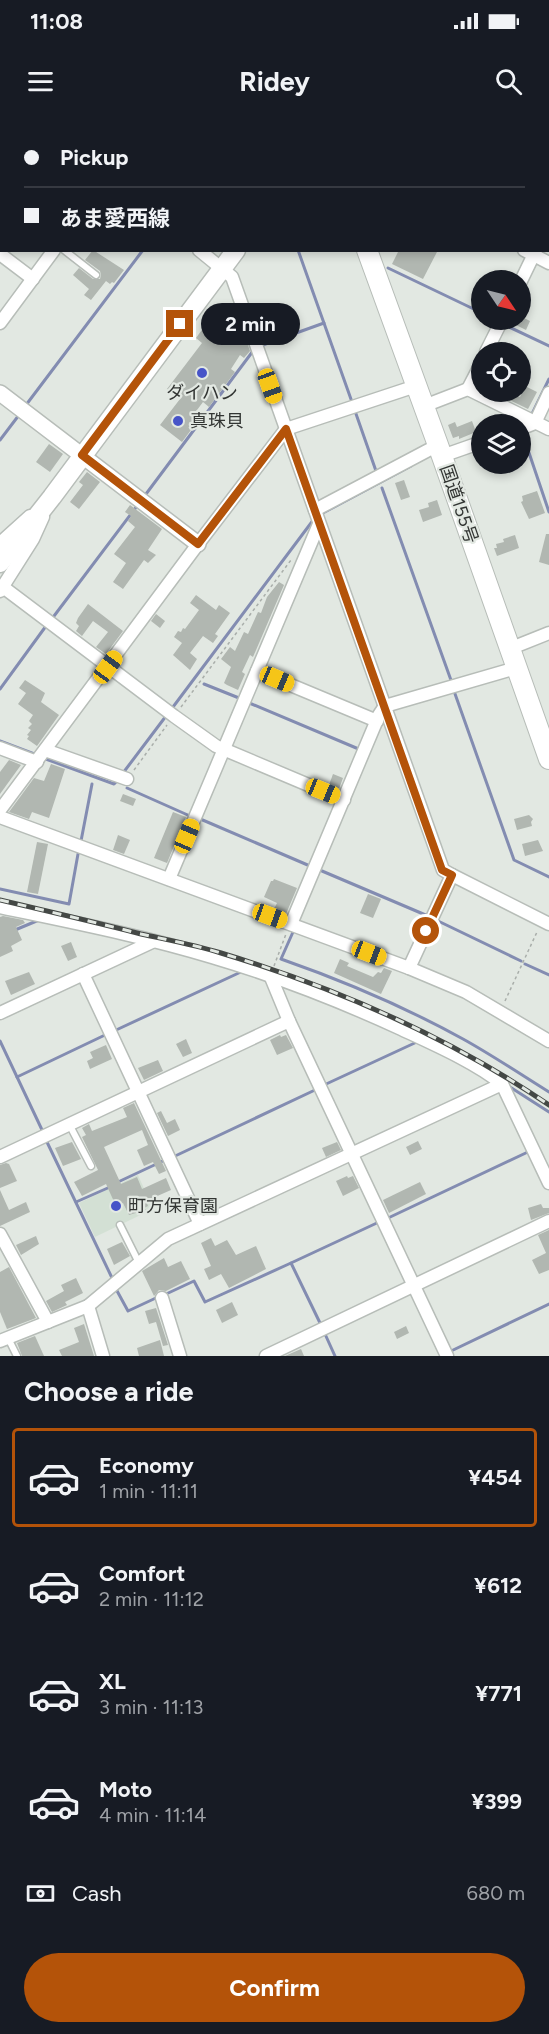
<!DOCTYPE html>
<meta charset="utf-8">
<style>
:root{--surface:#171b24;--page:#20242c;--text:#f1f3f6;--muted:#9ea1a6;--line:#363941;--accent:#b45309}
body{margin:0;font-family:Figtree,"Noto Sans JP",sans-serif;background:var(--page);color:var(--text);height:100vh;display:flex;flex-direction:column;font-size:22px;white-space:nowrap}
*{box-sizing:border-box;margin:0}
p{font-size:20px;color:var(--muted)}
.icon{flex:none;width:33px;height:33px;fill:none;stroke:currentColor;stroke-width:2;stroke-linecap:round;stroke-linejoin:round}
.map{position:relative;height:1236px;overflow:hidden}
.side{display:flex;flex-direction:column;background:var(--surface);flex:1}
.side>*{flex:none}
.top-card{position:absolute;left:0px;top:0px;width:549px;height:132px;box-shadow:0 3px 9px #0003;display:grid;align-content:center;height:132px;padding:0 24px;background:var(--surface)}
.needle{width:39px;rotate:125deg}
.buttons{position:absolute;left:471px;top:150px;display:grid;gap:12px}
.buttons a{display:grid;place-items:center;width:60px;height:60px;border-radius:50%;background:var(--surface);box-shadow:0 3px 9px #0003;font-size:30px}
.end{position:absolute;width:27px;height:27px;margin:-14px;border:8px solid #b45309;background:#fff;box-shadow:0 0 0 3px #fff}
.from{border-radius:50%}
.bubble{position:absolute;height:42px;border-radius:21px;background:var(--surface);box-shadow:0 3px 9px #0003;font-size:20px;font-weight:700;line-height:42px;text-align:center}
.car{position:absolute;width:18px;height:36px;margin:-18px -9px;border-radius:8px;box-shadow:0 0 4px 2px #0007;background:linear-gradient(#f5c518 24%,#345 0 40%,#f5c518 0 76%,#345 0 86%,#f5c518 0)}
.top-card b{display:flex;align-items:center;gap:21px;height:57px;font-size:22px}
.top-card b+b{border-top:2px solid var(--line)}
.top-card i{width:15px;height:15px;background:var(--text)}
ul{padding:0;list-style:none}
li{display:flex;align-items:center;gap:18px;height:99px;margin:0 12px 9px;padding:0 12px;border:3px solid transparent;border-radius:6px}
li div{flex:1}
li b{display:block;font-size:22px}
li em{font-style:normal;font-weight:700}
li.active{border-color:var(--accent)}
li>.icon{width:54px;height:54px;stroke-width:1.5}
h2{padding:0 24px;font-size:27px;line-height:72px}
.pay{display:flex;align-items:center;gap:15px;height:66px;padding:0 24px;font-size:22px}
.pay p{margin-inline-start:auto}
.button{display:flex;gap:12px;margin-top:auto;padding:12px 24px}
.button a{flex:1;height:69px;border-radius:36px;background:var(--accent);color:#fff;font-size:24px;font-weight:700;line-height:69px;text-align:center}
.status{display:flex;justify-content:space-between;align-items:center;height:42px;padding:0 30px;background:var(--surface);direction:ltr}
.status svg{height:16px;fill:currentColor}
header{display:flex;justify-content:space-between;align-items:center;height:78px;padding:0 24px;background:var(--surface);font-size:27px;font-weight:700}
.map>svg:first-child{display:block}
</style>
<div class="status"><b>11:08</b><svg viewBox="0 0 49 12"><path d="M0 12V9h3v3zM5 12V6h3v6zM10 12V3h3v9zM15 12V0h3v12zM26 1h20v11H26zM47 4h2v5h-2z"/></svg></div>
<header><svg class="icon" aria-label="menu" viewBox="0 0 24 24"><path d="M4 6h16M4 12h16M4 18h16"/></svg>Ridey<svg class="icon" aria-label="search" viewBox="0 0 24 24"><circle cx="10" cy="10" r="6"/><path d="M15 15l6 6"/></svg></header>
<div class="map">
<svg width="549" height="1236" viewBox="0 0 549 1236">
<rect width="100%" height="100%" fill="#e2e8e2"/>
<polygon fill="#d3e0d4" points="138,1055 153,1089 95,1117 79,1083"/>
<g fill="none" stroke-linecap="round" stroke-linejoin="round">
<g stroke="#838cb1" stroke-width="3">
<polyline points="192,0 194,2"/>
<polyline points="403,0 406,2"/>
<polyline points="60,2 61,0"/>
<polyline points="240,2 241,0"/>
<polyline points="548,72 549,73"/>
<polyline points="298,130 352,282"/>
<polyline points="388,148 482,193"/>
<polyline points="507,206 549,226"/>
<polyline points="260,226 324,203"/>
<polyline points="26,285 143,130"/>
<polyline points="355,291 376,351"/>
<polyline points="531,296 549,259"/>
<polyline points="523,315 549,392"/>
<polyline points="0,320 19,295"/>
<polyline points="382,368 452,563"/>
<polyline points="146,374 253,231"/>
<polyline points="321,394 411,346"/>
<polyline points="51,500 137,386"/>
<polyline points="204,564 239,578"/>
<polyline points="0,569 46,506"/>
<polyline points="454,571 514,740 549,757"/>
<polyline points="247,582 361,630"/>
<polyline points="170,591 314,399"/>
<polyline points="0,621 37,635"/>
<polyline points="43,638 114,664 117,661"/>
<polyline points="123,653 166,596"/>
<polyline points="127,668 190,696"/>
<polyline points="198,698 310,746"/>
<polyline points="81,721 92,664"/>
<polyline points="322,751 428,796"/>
<polyline points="0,769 69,784 78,734"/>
<polyline points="436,800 521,841"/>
<polyline points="15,810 39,800"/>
<path d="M293,812L281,839C344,861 405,887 463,919C492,935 520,954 549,972"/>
<polyline points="525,844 549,855"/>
<polyline points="114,911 243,851"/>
<polyline points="0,921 43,1012"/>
<polyline points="17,957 105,915"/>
<polyline points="324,965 419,921"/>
<polyline points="510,967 549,992"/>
<polyline points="46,1020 113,1160"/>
<polyline points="173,1037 315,970"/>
<polyline points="118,1062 165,1040"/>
<polyline points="76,1082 110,1067"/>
<polyline points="386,1099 530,1031"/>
<polyline points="291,1143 379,1102"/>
<polyline points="116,1169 128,1191 158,1177"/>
<polyline points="164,1175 194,1161 205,1182 291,1143 321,1205"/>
<polyline points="325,1214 335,1236"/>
<polyline points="449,1232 549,1184"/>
</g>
</g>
<g fill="#b1b7b1">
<polygon points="93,130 124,150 114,163 112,162 110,164 106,161 91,180 84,175 89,169 73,155 79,148 93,159 100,159 101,155 100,151 85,140"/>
<polygon points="399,130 438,130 423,159 392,144"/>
<polygon points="520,196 530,201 526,210 510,202 510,200 520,200"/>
<polygon points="237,203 241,206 250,231 244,238 240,235 231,249 235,252 209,287 203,282 194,294 200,298 182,322 160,305 180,279 167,269 202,223 196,218 204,207 222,220"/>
<polygon points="525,266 537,272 528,289 501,276 503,272 507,272 520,277"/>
<polygon points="472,301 476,312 459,319 459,316 453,318 448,305 455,302 457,307"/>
<polygon points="49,324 63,334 50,352 36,342"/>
<polygon points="87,352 100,362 79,389 70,382 83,365 79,362"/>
<polygon points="404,360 410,377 401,380 395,363"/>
<polygon points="537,371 545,393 529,399 521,382 523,381 522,376"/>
<polygon points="437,380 442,395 423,402 419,390 429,387 428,383"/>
<polygon points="130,385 162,409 148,430 156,435 148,443 144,440 123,469 113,462 126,443 114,434 135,407 128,401 131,396 125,392"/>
<polygon points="546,414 549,414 549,445 539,442"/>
<polygon points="515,415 519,428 497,436 494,428 497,428 496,424 504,422 503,419"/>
<polygon points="279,462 284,465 253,537 250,535 242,552 245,554 238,570 227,565 224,563 231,547 221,539 230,527 235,531 244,512 248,514 258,492 261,493 267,477"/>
<polygon points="196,475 216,490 219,485 230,493 215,514 218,516 213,523 203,516 190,533 197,539 190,550 173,535 182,523 174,517 178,511 181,512 183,508 185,509 199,490 190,483"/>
<polygon points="88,484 123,511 106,534 96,527 108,512 93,501 82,516 76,511 79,506 76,503 78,498"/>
<polygon points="156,494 165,501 160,508 151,501"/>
<polygon points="25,560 45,573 41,582 59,595 37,626 27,619 29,616 27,615 31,610 28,608 32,604 29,601 33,595 18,584 26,573 19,568"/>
<polygon points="9,640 21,645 0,674 0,652"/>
<polygon points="51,644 65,649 49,698 32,692 29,699 9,692 34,658 44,661"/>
<polygon points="333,654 343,658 339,669 329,665"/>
<polygon points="123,674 136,679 133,686 120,681"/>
<polygon points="173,692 186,697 167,743 154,738"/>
<polygon points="529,695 533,699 531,702 532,706 517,710 514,699"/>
<polygon points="118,715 130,720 124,734 113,730"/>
<polygon points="538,720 543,731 525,736 522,724"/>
<polygon points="37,722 48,724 38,774 27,772"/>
<polygon points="274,759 297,768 286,794 274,789 277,783 264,777 271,761 273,761"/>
<polygon points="368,774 381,779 373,798 360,793"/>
<polygon points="3,796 23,800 25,803 16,807 22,820 11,826 13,831 0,837 0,797"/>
<polygon points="71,822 77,837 68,841 61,826"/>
<polygon points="340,839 349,843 347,846 373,857 378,852 381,853 384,848 392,851 381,874 334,853"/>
<polygon points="29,852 35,864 11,875 5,861"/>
<polygon points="280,915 281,917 286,915 293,928 277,935 270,920"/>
<polygon points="186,919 192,933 183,937 176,924"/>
<polygon points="106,925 112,939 90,949 87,941 93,938 90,932"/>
<polygon points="158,940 163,951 144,960 138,948"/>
<polygon points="134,983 166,1051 159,1054 153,1042 144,1046 137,1030 148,1025 142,1010 104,1027 121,1064 137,1057 142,1069 166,1058 171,1070 146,1081 148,1086 144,1088 146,1090 129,1095 123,1083 116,1086 106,1064 82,1076 74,1062 98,1050 82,1017 86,1015 82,1008 89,1004 92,1011 127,997 123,988"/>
<polygon points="161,991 167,1003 175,999 180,1010 168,1016 157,993"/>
<polygon points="418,1021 422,1029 410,1035 406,1027"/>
<polygon points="72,1022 81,1039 63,1046 55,1028"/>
<polygon points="337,1022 341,1030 326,1037 322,1028"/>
<polygon points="6,1043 9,1044 17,1061 0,1068 0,1045"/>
<polygon points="347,1056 348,1058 353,1056 359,1068 343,1076 336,1061"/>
<polygon points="420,1062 426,1074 389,1093 383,1080"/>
<polygon points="0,1070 9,1090 26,1082 30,1092 0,1106"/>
<polygon points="541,1084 543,1088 549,1088 549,1093 531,1100 528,1088"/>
<polygon points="549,1110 549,1150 539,1154 532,1140 546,1133 538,1115"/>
<polygon points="36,1116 39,1124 21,1135 16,1125"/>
<polygon points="211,1118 215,1126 227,1120 236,1135 256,1126 266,1149 229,1168 221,1154 209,1160 204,1149 211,1146 201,1123"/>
<polygon points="122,1122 130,1136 114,1145 107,1129"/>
<polygon points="164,1138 168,1147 181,1141 190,1159 166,1171 159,1170 154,1176 142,1151"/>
<polygon points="9,1147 36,1198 7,1209 0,1192 0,1152"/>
<polygon points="76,1158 83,1173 65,1182 67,1185 52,1192 46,1181 64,1171 61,1165"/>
<polygon points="232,1182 238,1195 222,1203 216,1190"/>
<polygon points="156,1188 168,1225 163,1226 156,1202 149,1204 145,1191"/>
<polygon points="84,1204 94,1236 62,1236 59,1230 79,1222 74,1208"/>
<polygon points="406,1206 409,1213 397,1219 394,1212"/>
<polygon points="35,1216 44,1236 22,1236 17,1223"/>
<polygon points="160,1220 164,1236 139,1236 137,1228"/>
<polygon points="301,1229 304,1236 285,1236"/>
</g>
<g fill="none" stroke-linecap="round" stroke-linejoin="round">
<defs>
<g id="service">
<polyline points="64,130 96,155"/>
<polyline points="69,1004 91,1046"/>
<polyline points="120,1105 139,1143"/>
<polyline points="8,1218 17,1236"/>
</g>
<g id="minor">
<polyline points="23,0 25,2"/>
<polyline points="537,0 540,2"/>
<polyline points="151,2 152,0"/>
<polyline points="0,36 2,37"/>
<polyline points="548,108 549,105"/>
<polyline points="199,130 232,157 443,750 452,755 409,848"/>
<polyline points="524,130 549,143"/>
<polyline points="0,134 33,159"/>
<polyline points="520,163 536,130"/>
<polyline points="0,203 54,130"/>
<polyline points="486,232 502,200"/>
<polyline points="468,269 482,242"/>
<polyline points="424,286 468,269 549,309"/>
<polyline points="520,309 535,303 549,273"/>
<polyline points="442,336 482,322"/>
<polyline points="315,390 438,325"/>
<polyline points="0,423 30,396"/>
<polyline points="3,467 174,596 216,626 344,680"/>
<polyline points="0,471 33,419 43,397"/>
<polyline points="509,529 549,513"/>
<polyline points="257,551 377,601"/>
<polyline points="0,628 37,642"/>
<polyline points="45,630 127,659"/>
<polyline points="0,690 198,424 286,309 416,266"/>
<polyline points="0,697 409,848 466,872 549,921"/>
<polyline points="452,755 549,804"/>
<polyline points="169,759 319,404"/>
<path d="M0,787C71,802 143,816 212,837C276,856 338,880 399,908C431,923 475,942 502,964"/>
<polyline points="291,804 379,595 385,586 516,548"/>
<polyline points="83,854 200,1104"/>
<polyline points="270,855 289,901 447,1236"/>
<polyline points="0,893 152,822"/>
<polyline points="0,1037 289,901"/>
<polyline points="0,1114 48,1202"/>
<polyline points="162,1178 180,1236"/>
<polyline points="88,1186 103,1236"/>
<polyline points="0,1221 88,1186 168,1119 502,964 549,1063"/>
<polyline points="266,1236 549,1101"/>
</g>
<polyline id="tertiary" points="0,273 198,424"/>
<g id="primary">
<polyline points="333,2 334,0"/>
<polyline points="0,443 52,377 236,130"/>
</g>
<g id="trunk">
<polyline points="321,0 321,2"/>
<polyline points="367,130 438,325 549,639"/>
</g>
</defs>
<use href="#service" stroke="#b7bdb8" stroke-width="9"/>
<use href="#minor" stroke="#b7bdb8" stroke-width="15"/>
<use href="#tertiary" stroke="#b7bdb8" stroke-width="18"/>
<use href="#primary" stroke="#b7bdb8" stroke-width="21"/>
<use href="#trunk" stroke="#b7bdb8" stroke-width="22"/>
<g stroke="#a9aeaa" stroke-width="1.5" stroke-dasharray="3 3" stroke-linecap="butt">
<polyline points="0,83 2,81"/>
<polyline points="181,587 291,440"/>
<polyline points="134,650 167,605"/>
<polyline points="274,846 286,814"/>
<polyline points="505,881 537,812"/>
</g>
<use href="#service" stroke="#fff" stroke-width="6"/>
<use href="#minor" stroke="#fff" stroke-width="12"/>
<use href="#tertiary" stroke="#fff" stroke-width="15"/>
<use href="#primary" stroke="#fff" stroke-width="18"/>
<use href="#trunk" stroke="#fff" stroke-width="20"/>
<defs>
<path id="rail" d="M0,780C47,791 94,802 141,814C168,820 195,825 221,833C337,868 449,917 549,985"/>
</defs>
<use href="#rail" stroke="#444845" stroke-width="5"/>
<use href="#rail" stroke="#e2e8e2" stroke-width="3" stroke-dasharray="9" stroke-linecap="butt"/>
</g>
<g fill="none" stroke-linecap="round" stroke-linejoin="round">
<polyline stroke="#b45309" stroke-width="8" points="180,204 82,335 198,424 286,309 442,750 452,755 426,811"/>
</g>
<g fill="#4754c8" stroke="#e2e8e2" stroke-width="2">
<circle cx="202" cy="253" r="6"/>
<circle cx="178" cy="301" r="6"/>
<circle cx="116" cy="1086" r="6"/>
</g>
<g text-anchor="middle" stroke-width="4.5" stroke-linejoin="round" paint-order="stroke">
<g font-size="18" fill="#323533" stroke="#e2e8e2" text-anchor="start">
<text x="202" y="279" text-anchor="middle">ダイハン</text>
<text x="190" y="307">真珠貝</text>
<text x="128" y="1092">町方保育園</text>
</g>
<g font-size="18" fill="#323533" stroke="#e2e8e2">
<text transform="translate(459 384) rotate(71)" y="6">国道155号</text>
</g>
</g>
</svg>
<div class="buttons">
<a><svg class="needle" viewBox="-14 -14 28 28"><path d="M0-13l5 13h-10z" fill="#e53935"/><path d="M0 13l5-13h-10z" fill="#9ea1a6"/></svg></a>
<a><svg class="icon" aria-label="locate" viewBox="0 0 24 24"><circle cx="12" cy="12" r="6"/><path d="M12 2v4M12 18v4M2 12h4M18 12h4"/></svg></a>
<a><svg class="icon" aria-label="layers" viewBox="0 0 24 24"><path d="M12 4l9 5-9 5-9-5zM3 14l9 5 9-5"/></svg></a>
</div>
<i class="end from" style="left:426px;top:811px"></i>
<i class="end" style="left:180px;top:204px"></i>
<div class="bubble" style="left:201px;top:183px;width:99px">2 min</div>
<i class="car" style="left:270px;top:266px;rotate:160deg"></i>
<i class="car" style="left:108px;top:547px;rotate:36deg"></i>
<i class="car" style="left:277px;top:559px;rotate:113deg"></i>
<i class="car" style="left:323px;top:671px;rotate:112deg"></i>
<i class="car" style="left:187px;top:716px;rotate:23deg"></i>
<i class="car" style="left:270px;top:796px;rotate:110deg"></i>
<i class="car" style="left:369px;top:833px;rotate:111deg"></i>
<div class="top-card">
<b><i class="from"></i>Pickup</b>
<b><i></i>あま愛西線</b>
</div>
</div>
<section class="side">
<h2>Choose a ride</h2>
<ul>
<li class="active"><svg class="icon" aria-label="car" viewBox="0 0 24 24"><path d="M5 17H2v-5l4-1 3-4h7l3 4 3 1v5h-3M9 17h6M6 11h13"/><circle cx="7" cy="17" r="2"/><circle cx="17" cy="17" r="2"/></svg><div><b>Economy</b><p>1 min · 11:11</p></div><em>¥454</em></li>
<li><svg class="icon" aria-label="car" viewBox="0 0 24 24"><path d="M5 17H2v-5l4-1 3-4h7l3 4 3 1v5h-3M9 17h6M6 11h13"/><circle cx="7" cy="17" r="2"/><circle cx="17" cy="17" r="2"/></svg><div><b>Comfort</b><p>2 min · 11:12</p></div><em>¥612</em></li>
<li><svg class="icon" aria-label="car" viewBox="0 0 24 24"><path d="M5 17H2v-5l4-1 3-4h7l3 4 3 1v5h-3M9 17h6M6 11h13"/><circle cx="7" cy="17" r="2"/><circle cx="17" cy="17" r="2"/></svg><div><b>XL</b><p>3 min · 11:13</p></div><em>¥771</em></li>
<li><svg class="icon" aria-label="car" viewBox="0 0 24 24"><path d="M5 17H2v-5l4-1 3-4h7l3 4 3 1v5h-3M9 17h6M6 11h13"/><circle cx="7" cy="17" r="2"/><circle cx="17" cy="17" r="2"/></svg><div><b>Moto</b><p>4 min · 11:14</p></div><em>¥399</em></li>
</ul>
<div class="pay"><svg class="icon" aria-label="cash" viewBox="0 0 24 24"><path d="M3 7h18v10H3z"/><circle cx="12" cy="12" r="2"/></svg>Cash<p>680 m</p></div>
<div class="button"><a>Confirm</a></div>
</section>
